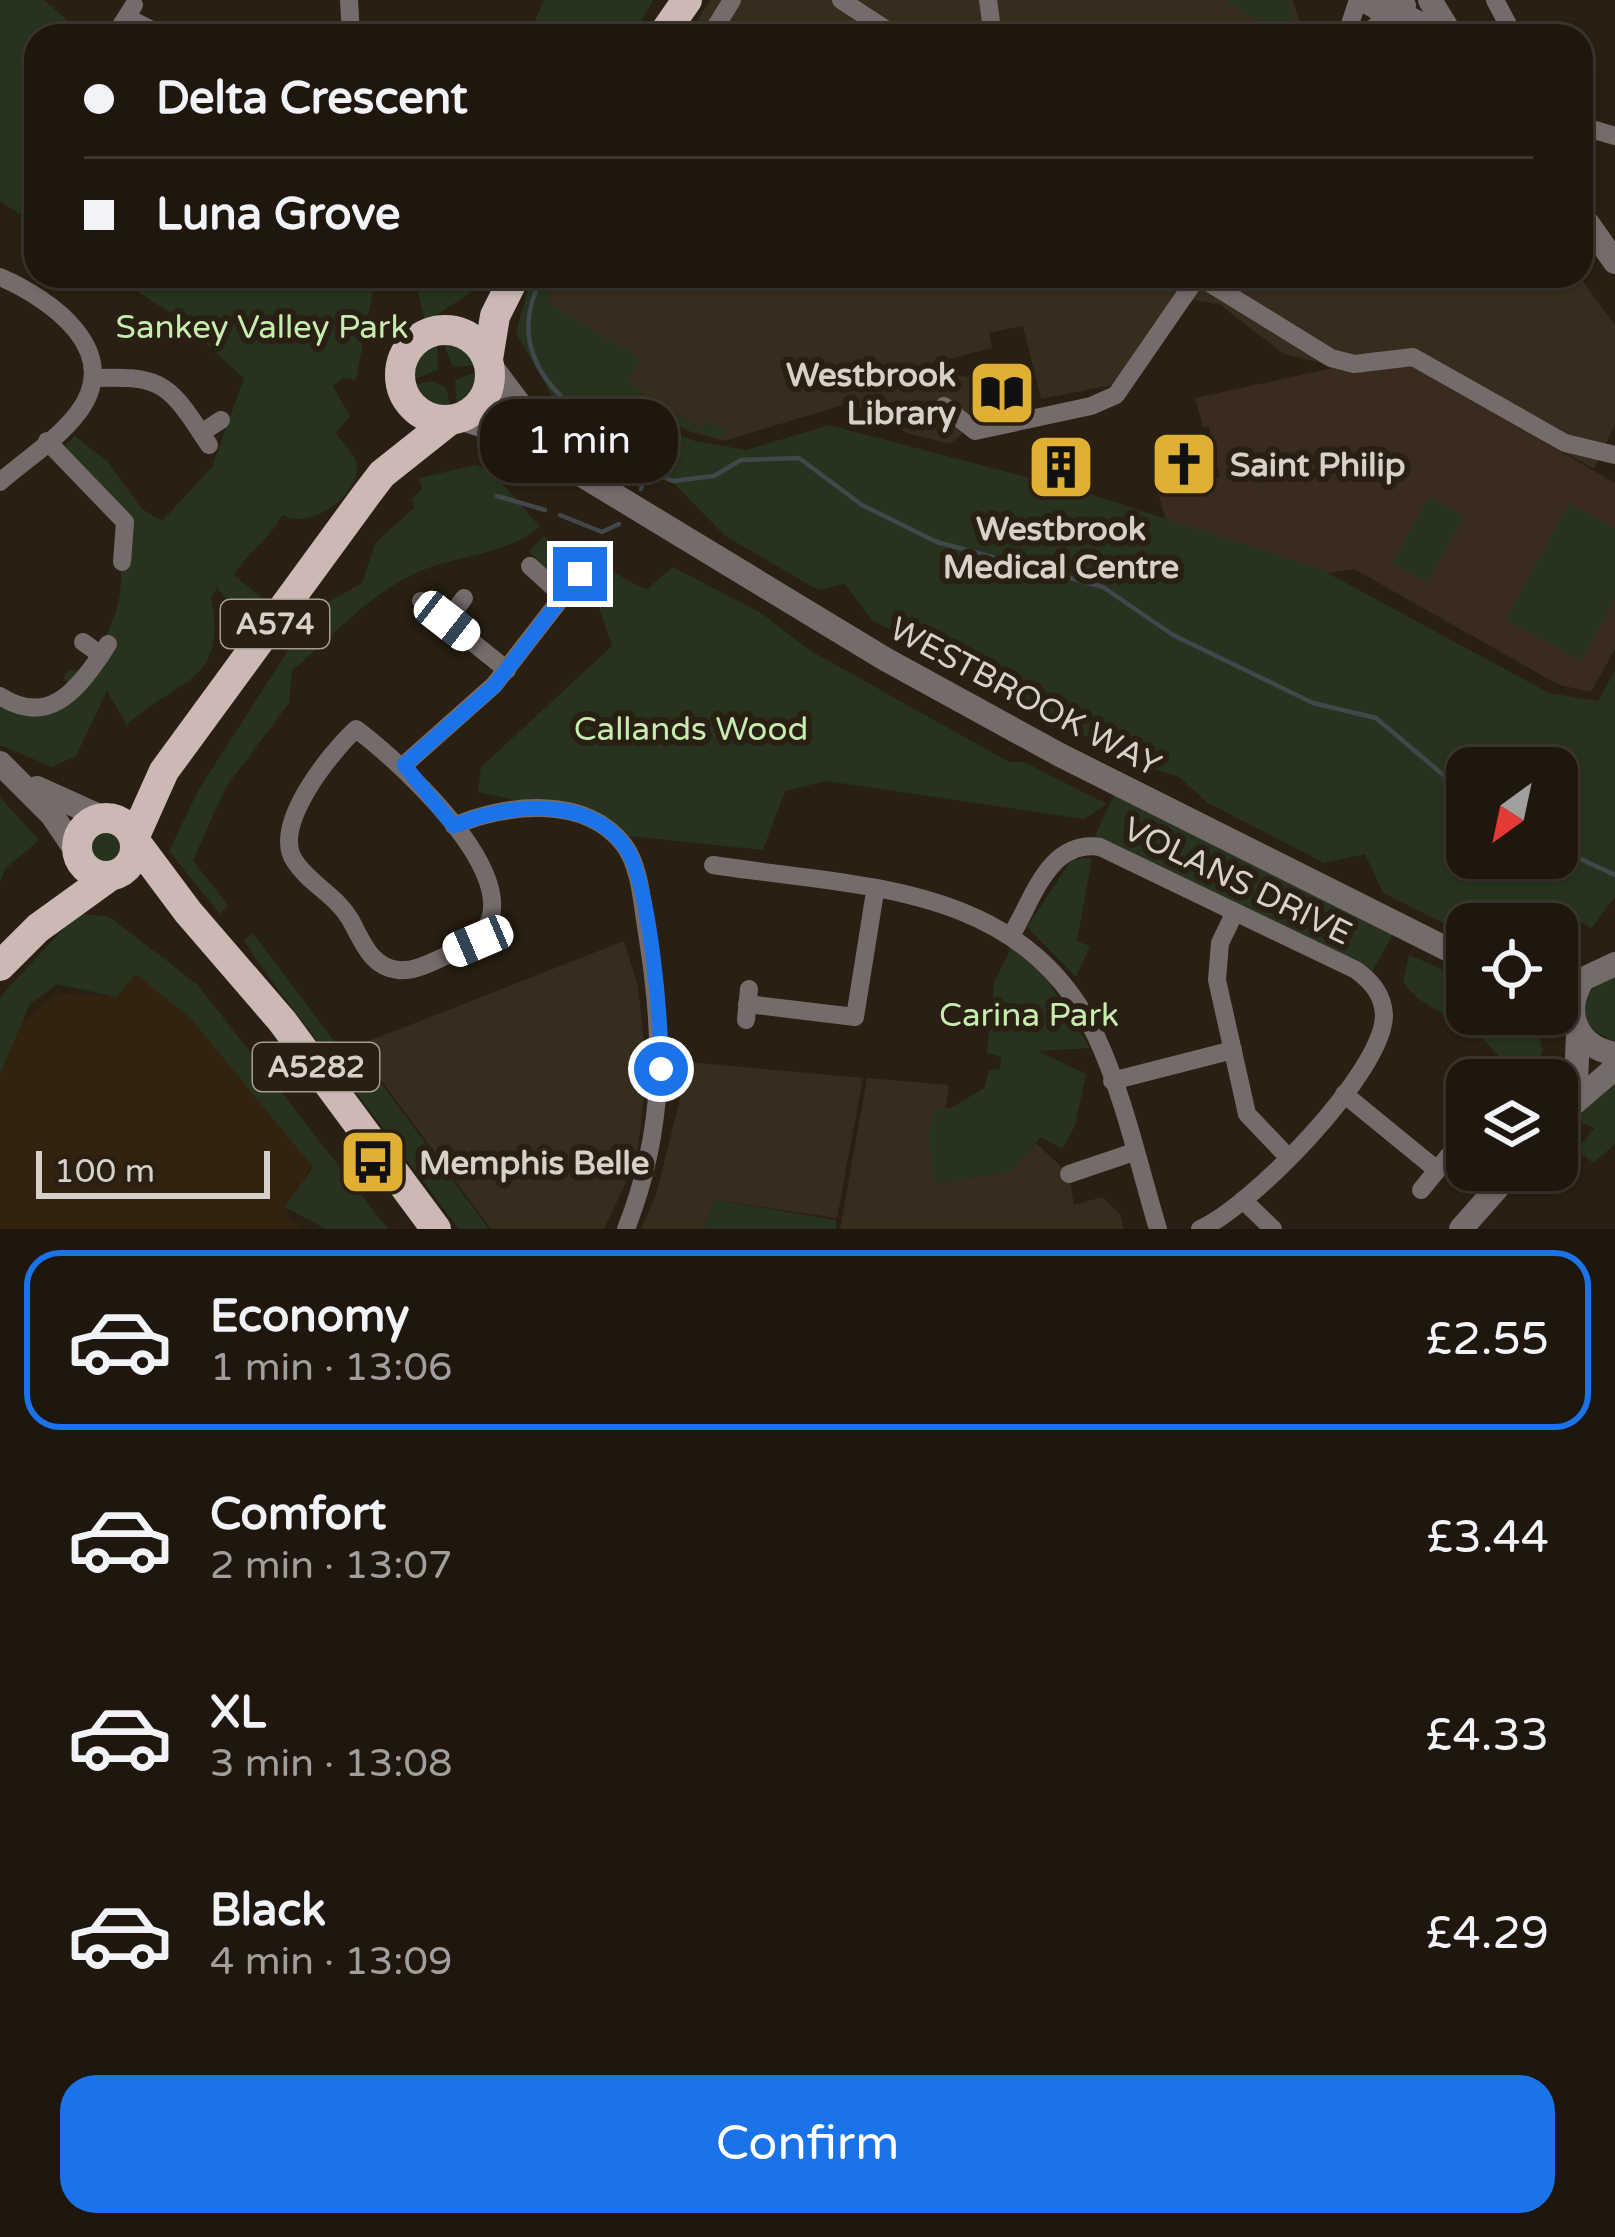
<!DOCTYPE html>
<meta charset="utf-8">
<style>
:root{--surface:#1f170e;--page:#272017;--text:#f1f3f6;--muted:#a19f9e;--line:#3c362e;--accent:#1a73e8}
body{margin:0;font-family:"Varela Round",sans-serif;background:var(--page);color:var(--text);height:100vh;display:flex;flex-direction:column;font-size:45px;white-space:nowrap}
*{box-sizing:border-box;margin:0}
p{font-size:39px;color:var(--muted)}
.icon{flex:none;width:66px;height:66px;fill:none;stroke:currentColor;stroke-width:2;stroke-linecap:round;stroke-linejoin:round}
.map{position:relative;height:1229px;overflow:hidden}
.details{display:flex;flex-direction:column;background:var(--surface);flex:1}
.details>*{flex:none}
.guide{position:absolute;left:24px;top:24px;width:1569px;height:264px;border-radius:36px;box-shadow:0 3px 9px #0004,0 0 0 3px var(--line);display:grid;align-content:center;height:264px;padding:0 60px;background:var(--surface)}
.needle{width:78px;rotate:213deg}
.controls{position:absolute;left:1446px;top:747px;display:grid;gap:24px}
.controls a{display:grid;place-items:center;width:132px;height:132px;border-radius:24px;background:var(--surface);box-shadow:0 3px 9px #0004,0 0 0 3px var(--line);font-size:60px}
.scale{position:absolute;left:36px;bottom:30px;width:234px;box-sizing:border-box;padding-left:12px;border:6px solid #d8d1c9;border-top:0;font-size:33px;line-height:42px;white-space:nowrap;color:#d8d1c9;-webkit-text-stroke:9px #291f12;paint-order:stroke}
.end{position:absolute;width:54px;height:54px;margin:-27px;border:15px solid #1a73e8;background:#fff;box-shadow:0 0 0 6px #fff}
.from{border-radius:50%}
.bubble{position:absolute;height:84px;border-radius:36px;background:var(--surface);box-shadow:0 3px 9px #0004,0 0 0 3px var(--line);font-size:39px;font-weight:600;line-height:84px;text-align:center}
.car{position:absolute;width:36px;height:72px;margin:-36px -18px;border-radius:15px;box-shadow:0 0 9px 3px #0007;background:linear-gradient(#fff 24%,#345 0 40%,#fff 0 76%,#345 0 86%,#fff 0)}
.guide b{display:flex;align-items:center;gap:42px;height:114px;font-size:45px}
.guide b+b{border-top:3px solid var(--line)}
.guide i{width:30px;height:30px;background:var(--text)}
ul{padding:21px 0 0;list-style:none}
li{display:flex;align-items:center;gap:36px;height:180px;margin:0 24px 18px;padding:0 36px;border:6px solid transparent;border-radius:36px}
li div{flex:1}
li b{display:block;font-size:45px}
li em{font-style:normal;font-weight:600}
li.current{border-color:var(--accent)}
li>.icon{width:108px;height:108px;stroke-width:1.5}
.button{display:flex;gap:24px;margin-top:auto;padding:24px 60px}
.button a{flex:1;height:138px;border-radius:36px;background:var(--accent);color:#fff;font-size:48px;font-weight:600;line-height:138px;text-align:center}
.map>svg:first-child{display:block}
</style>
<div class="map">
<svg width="1615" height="1229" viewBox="0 0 1615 1229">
<rect width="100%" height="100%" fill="#291f12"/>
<g fill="#372d1e">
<polygon points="710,0 1293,0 1304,36 687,36"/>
<polygon points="550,276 1579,276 1615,325 1615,424 1594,469 1410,365 1337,367 1284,354 1219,304 1193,300 1132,381 1041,399 1023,326 989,333 992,348 949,359 953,374 971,378 981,419 950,444 907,433 849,403 724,441 685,430 533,303"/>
<polygon points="624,941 638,986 647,1070 637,1159 604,1229 491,1229 356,1046"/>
<polygon points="689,1062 863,1078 837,1218 715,1200 703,1229 641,1229 656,1195"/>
<polygon points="867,1078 949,1085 934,1184 1011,1171 1036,1143 1069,1174 1074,1205 1102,1197 1120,1214 1124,1229 840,1229"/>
</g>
<polygon fill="#312310" points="136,964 196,1011 311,1165 285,1217 304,1229 0,1229 0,1065 15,1029 56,993 107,996"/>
<polygon fill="#392c1f" points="1410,365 1615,483 1615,649 1591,692 1559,685 1354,569 1283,580 1172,542 1154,478 1165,476 1170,496 1209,487 1208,480 1220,477 1209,427 1203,427 1195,398 1337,367"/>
<g fill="#27331f" fill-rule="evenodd">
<polygon points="0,0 44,0 85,36 36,36 36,225 0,201"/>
<polygon points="544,0 653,0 634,36 529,35"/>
<polygon points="1225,0 1288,0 1297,36 1282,36"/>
<path d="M114,276H459L472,292L425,322L417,289L395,290L375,280L356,380L343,378L333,386L350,416L336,433C342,443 356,454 357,464C360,496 310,531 282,515C271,539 247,552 234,575L263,599L251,617L234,609L217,588L211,597C229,685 175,679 127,725L107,691L76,756L52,767L0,745V703L40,704L70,687L64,678L68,670L85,671C101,649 117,619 120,592C124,561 114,559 129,526L60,449L75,436L107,461L142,509L162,521L212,467L244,378L175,316Z"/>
<path d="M539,276L555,287L548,303L642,360L629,378L643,395L701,428L706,421L725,431L719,438L660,421L658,427L695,441L746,450L829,425L1087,493L1322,570L1549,693L1598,701L1615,670V897L1591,929L1553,903L1542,924H1467V935L1383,893L1365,854L1324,863L1208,803L1179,777L1134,763L872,620L845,584L818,590L725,536L657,466L592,433L553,398L516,333L528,289ZM1557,768V858H1467V768Z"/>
<polygon points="442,341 465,346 480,365 453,367"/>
<polygon points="437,342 438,370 412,380 419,354"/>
<polygon points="481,370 475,395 457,409 455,380"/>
<path d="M432,381L446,387L451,410C432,409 421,403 413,385Z"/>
<path d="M476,465L492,471L540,527C504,556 460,554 418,572C368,595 333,636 292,671L289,703L226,787L193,860L228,906L220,914L169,851L199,789L294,641L293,622L362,583L375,543L414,508L412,499L422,489L419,478Z"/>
<polygon points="1429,497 1464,517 1427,583 1392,563"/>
<polygon points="1569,503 1615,528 1615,599 1581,661 1506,619"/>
<polygon points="544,536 566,557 551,573 529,551"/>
<path d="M594,564C615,568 626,583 647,589L673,567L761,613L811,651L1009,762H1024L1107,804L1084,819L826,781L785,791L763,850L600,833L543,806L478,792L481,767L612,646L589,578Z"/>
<polygon points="1115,793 1398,925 1368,979 1091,844"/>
<polygon points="0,797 39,840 5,869 0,884"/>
<circle cx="105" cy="847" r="18"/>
<polygon points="1092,858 1077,941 1090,946 1076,977 1027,927 1072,859"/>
<polygon points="77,914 108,916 197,984 388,1229 326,1229 285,1207 313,1167 191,1019 136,974 116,997 57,984 30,1004 0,1074 0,997"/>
<polygon points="253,933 342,1051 355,1048 489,1229 459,1229 259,964 244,940"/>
<polygon points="1012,946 1044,975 1090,1048 1038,1051 1086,1074 1075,1126 1062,1149 1041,1137 1011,1171 934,1184 929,1139 933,1109 951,1108 984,1088 989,1070 1000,1069 1001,1057 987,1053 994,982"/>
<path d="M1409,955L1467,980V1014H1529L1528,1023L1537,1029L1543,1051L1532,1075L1515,1078C1502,1059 1487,1040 1467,1027C1442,1010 1421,1007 1403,982Z"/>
<path d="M1615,974V1042L1589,1028C1574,999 1591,987 1615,974Z"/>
<polygon points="1615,1068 1615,1144 1593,1163 1576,1150 1595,1128 1561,1115"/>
<polygon points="715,1200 836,1220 836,1229 703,1229"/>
</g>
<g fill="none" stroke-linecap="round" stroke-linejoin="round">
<g stroke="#41474a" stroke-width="4.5">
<path d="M543,276C494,363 577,414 639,458L647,471L673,481L714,476L741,460L799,458L862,505L937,542L1103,587L1173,635L1313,703L1376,718L1467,795"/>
<polyline points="641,489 646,471"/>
<polyline points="497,496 545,510"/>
<polyline points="560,515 602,532 619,524"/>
<polyline points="1557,848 1615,875"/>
</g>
<g stroke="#756b6a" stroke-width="18">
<polyline points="349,0 351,36"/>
<polyline points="841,0 896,36"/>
<polyline points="988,0 993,36"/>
<polyline points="1495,0 1514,36"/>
<polyline points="130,19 164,36"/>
<polyline points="118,30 134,5"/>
<polyline points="710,36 732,0"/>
<polyline points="1346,36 1358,0"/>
<polyline points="1363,36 1393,12"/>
<polyline points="1581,126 1615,136"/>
<polyline points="1198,276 1331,358 1354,364 1413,357 1565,443 1615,455"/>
<path d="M0,277C51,299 126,352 77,414C57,440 25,460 0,482"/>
<path d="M93,378C156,376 167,380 201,433"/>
<polyline points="944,406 975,431 1091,406 1116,395 1198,276"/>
<polyline points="47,441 125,522 122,562"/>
<polyline points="209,445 201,433 221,420"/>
<polyline points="530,566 563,596"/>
<polyline points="421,601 507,670"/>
<polyline points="447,621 464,598"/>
<polyline points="83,642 101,655 108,644"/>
<path d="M0,696C47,726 75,693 101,655"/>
<path d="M356,729C403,764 561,907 458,950C440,958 417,972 398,970C370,967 362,940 350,919C336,895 308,883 294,860C272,825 330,753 356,729Z"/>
<polyline points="404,765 494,685 580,574"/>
<path d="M454,826C504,804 585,794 624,845C641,868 642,905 647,933C664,1039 666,1128 626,1229"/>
<path d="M713,865C862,888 1021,882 1096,1036C1124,1096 1139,1166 1158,1229"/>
<polyline points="1235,912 1220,943 1217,980 1247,1114 1287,1156"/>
<path d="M1012,934C1033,899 1049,839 1100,847L1356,970C1371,981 1383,994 1384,1015C1384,1072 1250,1208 1200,1229"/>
<polyline points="747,1004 855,1017 875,892"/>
<polyline points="746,1020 749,989"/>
<polyline points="1112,1081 1233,1050"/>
<polyline points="1344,1094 1437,1170"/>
<polyline points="1069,1174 1134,1152"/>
<polyline points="1421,1190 1451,1153"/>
<polyline points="1243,1200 1273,1229"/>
</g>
<g stroke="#756b6a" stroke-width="24">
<polyline points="1364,0 1384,12 1404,6"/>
<polyline points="1430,0 1452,36"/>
<polyline points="1394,11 1446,36"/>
<polyline points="1581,214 1615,262"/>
<polyline points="490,365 557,454"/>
<polyline points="460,418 502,432 570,468 885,659 1060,755 1467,959"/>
<polyline points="0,763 52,815 77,852"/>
<polyline points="37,788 101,817"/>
<path d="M1615,964L1583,979C1562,1012 1576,1047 1615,1054"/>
<polyline points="1572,1105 1615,1068"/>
<polyline points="1561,1115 1576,1084 1578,1032"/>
<polyline points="1461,1229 1513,1170"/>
</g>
<g stroke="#ccb8b4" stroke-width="30">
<polyline points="662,36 687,0"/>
<circle cx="445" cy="375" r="45"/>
<polyline points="488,359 495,316 515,276"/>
<circle cx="106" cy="847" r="29"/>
<polyline points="134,838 164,771 366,495 382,474 450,420"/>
<polyline points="135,841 188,912 282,1021 436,1229"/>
<polyline points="0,966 38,928 110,876"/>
</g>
</g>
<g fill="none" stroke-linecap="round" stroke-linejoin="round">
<path stroke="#1a73e8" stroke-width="15" d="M580,574L494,686L404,765L454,826C504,804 589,794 626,848C650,883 662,1025 661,1069"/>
</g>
<defs>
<symbol id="library-square" viewBox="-11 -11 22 22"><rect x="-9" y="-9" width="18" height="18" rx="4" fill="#e0b034" stroke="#291f12"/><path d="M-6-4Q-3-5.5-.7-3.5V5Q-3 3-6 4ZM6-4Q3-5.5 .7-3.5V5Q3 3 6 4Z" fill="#111"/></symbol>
<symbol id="church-square" viewBox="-11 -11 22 22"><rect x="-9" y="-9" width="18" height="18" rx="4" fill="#e0b034" stroke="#291f12"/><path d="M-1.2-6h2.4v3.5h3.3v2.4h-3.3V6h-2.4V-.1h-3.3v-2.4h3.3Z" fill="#111"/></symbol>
<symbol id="building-square" viewBox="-11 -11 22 22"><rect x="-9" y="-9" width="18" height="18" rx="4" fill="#e0b034" stroke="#291f12"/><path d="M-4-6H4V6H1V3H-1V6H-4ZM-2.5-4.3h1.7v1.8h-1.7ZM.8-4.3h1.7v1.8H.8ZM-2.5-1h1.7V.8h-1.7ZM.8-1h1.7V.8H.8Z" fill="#111"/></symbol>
<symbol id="bus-square" viewBox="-11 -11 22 22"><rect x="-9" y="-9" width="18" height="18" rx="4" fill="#e0b034" stroke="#291f12"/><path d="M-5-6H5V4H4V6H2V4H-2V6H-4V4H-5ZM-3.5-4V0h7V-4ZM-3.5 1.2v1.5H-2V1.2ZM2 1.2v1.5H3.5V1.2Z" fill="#111"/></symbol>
</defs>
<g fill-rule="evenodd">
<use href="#library-square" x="964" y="355" width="76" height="76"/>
<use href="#church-square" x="1146" y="426" width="76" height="76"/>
<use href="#building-square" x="1023" y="429" width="76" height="76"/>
<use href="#bus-square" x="335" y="1124" width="76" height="76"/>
</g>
<g text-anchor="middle" stroke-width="12" stroke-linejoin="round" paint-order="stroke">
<g fill="#291f12" stroke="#a49c92" stroke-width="3">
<rect x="221" y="600" width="108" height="48" rx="9"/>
<rect x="253" y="1043" width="126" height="48" rx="9"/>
</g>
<g font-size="30" font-weight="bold" fill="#d8d1c9">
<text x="275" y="634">A574</text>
<text x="316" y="1077">A5282</text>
</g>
<g font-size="33" fill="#c7ecb0" stroke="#291f12">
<text x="262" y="338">Sankey Valley Park</text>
<text x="691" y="740">Callands Wood</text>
<text x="1029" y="1026">Carina Park</text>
</g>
<g font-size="33" font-weight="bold" fill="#d8d1c9" stroke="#291f12" text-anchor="start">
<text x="956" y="386" text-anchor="end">Westbrook<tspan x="956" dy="38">Library</tspan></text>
<text x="1230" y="476">Saint Philip</text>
<text x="1061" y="540" text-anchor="middle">Westbrook<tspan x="1061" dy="38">Medical Centre</tspan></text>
<text x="419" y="1174">Memphis Belle</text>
</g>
<g font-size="33" fill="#d8d1c9" stroke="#291f12">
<text transform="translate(1026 696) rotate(28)" y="12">WESTBROOK WAY</text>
<text transform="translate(1238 880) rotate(26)" y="12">VOLANS DRIVE</text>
</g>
</g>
</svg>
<div class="controls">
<a><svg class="needle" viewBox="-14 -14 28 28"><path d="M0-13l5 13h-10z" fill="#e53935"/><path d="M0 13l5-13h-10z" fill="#a19f9e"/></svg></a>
<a><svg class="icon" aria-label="locate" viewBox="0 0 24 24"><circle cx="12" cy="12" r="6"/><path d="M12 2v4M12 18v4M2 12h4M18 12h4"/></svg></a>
<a><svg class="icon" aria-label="layers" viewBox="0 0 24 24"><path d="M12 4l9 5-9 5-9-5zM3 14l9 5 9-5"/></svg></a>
</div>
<div class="scale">100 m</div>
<i class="end from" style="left:661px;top:1069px"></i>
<i class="end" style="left:580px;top:574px"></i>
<div class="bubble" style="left:480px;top:399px;width:198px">1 min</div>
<i class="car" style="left:447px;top:621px;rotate:128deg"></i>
<i class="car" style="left:478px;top:941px;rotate:247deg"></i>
<div class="guide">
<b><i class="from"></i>Delta Crescent</b>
<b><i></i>Luna Grove</b>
</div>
</div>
<section class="details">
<ul>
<li class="current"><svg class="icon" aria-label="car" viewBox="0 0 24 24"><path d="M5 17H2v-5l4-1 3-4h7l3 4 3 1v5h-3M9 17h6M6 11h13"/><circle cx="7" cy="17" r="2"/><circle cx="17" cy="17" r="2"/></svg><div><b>Economy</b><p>1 min · 13:06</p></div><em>£2.55</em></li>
<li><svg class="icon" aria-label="car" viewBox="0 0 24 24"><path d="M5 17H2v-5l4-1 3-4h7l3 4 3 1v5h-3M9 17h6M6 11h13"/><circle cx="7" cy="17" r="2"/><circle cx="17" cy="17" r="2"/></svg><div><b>Comfort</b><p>2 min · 13:07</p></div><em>£3.44</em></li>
<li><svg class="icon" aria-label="car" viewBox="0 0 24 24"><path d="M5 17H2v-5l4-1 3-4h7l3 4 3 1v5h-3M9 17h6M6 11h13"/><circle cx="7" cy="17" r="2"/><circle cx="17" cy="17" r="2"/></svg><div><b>XL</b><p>3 min · 13:08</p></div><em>£4.33</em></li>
<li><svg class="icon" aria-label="car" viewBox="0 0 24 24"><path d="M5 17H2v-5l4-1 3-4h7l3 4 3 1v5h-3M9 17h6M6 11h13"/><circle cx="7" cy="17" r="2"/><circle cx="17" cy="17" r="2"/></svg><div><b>Black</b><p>4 min · 13:09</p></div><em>£4.29</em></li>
</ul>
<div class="button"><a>Confirm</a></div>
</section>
